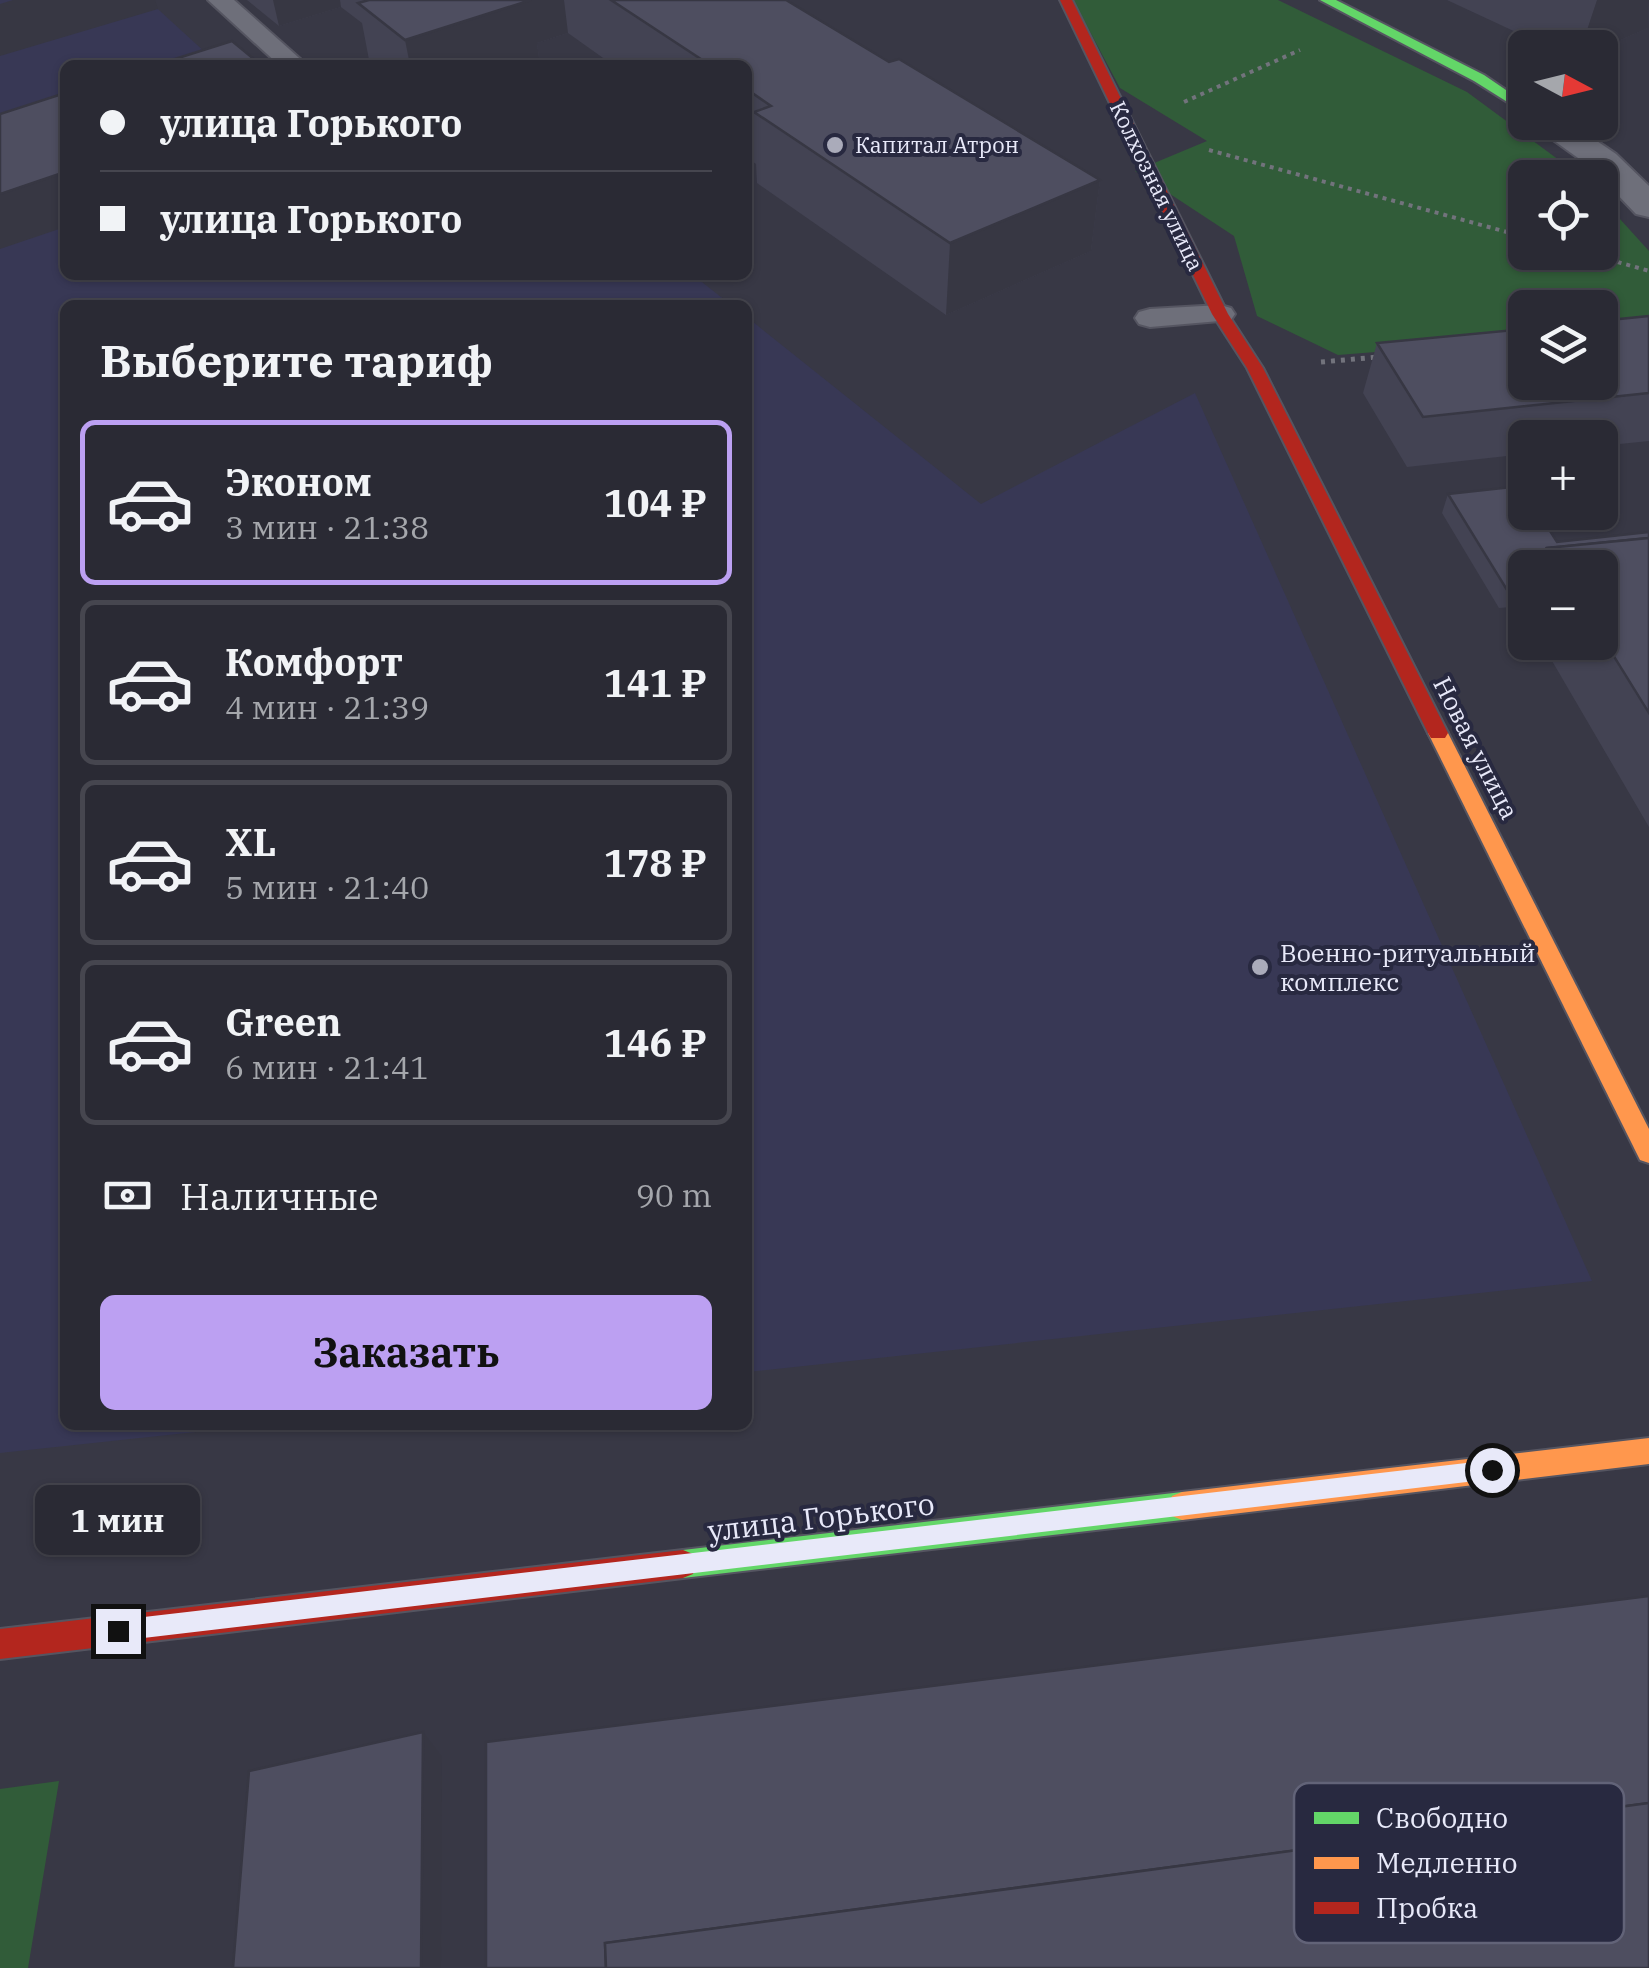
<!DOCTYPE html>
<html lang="ru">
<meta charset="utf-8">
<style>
:root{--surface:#2a2a34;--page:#363640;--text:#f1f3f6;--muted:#a5a7ac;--line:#46464f;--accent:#bca0f2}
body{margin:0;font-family:"IBM Plex Serif",serif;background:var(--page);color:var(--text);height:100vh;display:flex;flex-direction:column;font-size:38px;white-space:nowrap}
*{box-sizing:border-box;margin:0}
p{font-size:32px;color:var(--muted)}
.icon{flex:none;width:55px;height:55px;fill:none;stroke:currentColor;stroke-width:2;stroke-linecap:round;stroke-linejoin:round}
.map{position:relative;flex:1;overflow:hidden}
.sheet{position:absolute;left:60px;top:300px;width:692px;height:1130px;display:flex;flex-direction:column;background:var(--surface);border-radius:15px;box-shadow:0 2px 8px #0004,0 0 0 2px var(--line)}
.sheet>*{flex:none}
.hud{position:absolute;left:60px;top:60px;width:692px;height:220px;border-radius:15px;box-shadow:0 2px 8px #0004,0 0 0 2px var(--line);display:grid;align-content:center;height:220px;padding:0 40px;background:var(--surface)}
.needle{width:65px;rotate:97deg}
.fabs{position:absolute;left:1508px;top:30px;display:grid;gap:20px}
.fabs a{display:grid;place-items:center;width:110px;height:110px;border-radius:15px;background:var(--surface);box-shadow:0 2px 8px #0004,0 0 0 2px var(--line);font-size:50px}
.end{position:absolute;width:45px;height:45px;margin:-22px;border:12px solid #e8e9f9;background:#111;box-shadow:0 0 0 5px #111}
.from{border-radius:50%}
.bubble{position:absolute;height:70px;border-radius:15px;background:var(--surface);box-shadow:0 2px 8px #0004,0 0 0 2px var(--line);font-size:32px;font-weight:700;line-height:70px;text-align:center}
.hud b{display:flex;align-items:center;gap:35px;height:95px;font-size:38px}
.hud b+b{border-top:2px solid var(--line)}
.hud i{width:25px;height:25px;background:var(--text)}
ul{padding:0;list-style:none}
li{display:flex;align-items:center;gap:30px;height:165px;margin:0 20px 15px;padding:0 20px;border:5px solid var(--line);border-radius:15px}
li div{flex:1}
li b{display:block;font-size:38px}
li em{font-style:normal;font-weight:700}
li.selected{border-color:var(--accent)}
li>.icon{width:90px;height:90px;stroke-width:1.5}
h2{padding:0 40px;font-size:45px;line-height:120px}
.pay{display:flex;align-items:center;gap:25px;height:110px;padding:0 40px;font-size:38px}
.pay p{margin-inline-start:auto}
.cta{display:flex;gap:20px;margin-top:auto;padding:20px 40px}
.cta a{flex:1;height:115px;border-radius:15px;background:var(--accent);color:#111;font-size:40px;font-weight:700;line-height:115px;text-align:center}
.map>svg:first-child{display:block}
</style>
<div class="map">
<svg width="1649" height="1968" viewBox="0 0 1649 1968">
<rect width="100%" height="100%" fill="#383845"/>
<g fill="#383855">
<polygon points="0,0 148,0 219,65 65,65 65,275 693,275 731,305 65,305 65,1425 260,1425 0,1453"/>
<polygon points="748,318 981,504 1195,393 1592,1281 748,1372"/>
</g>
<g fill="#315c39">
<polygon points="1073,0 1278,0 1467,92 1582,177 1525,178 1525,252 1600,252 1600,197 1649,251 1649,331 1600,334 1600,308 1525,308 1525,340 1338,355 1257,316 1234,236 1135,171 1207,141 1120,88"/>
<polygon points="59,1781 28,1968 0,1968 0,1789"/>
</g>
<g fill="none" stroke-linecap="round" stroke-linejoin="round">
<defs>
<g id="lane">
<polygon points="208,0 234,0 307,65 279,65"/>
<polygon points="1220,305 1231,308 1235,314 1231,320 1150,327 1139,324 1135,318 1139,312 1150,309"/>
</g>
<polygon id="street" points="1528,122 1569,122 1616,154 1649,186 1649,217 1636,214 1592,168"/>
<g id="fast">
<polygon points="1320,0 1336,0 1484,75 1525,103 1525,113 1474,81"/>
<polygon points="1182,1492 1192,1496 1196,1506 1192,1516 1182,1520 683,1578 673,1574 669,1564 673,1554 683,1550"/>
</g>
<g id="slow">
<polygon points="1438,726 1448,733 1649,1129 1649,1163 1640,1160 1428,733"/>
<polygon points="1649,1438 1649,1464 1182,1520 1172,1516 1168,1506 1172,1496 1182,1492"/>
</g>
<g id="jam">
<polygon points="1060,0 1072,0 1228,314 1263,368 1448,733 1445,738 1431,738 1428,733 1247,368 1212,314"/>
<polygon points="683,1550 693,1554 697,1564 693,1574 683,1578 0,1659 0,1629"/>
</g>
</defs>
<use href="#lane" stroke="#555561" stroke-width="4"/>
<use href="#street" stroke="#555561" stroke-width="4"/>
<use href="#fast" stroke="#555561" stroke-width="4"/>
<use href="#slow" stroke="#555561" stroke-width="4"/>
<use href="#jam" stroke="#555561" stroke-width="4"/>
<g stroke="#72737c" stroke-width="4" stroke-dasharray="4 5" stroke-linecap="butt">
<polyline points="1184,102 1300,50"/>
<polyline points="1209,150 1525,237"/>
<polyline points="1583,252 1649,271"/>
</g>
<polyline stroke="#72737c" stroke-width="5" stroke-dasharray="4 6" stroke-linecap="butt" points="1321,362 1378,357"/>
<use href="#lane" fill="#6e6f7a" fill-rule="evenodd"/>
<use href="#street" fill="#6e6f7a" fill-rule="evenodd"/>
<use href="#fast" fill="#63d668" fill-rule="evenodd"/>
<use href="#slow" fill="#ff974d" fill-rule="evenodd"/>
<use href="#jam" fill="#b3261e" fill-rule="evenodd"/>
</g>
<g fill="#434353">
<polygon points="247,0 786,0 889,62 1100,180 1091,251 946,315 757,183 756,164 748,158 748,65 613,65 568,33 537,43 540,65 370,65 362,23 341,7 279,26"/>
<polygon points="1447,0 1649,0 1648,28 1600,49 1600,48 1550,48"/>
<polygon points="1649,316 1649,441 1600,446 1600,438 1525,438 1525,454 1407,467 1363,393 1377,343"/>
<polygon points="1448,494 1557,542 1649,532 1649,827 1541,642 1600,642 1600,568 1525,568 1525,614 1522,608 1523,606 1499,608 1442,513"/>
</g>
<g fill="#373743">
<polygon points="13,0 155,0 158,9 0,56 0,4"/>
<polygon points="273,0 340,0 341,7 279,26"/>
<polygon points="508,0 564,0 568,33 537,43 540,65 410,65 405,40"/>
<polygon points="1597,0 1649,0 1648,28 1600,49 1600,48 1581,48"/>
<polygon points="65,172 65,227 0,249 0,194"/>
<polygon points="1100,180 1091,251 946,315 950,243"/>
<polygon points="423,1732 442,1757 441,1968 421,1968"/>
</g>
<g fill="#4e4e60" stroke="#373743" stroke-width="2.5">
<polygon points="369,0 531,0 405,40 358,3"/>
<polygon points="611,0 786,0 889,62 899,59 1100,180 950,243 754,112 771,106 748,90 748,65 710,65"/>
<polygon points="232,41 261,65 156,65"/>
<polygon points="65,93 65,172 0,194 0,114"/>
<polygon points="1649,316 1649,393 1423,417 1377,343 1525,329 1525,382 1600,382 1600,321"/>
<polygon points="1521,486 1525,492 1525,512 1538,512 1557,542 1649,532 1649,538 1547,548 1539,568 1525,568 1525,588 1507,590 1448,494"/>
<polygon points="1649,538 1649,713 1600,634 1600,568 1559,568 1547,548"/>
<polygon points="1649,1596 1649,1803 605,1943 606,1968 486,1968 486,1742"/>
<polygon points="423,1732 421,1968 233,1968 249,1771"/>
<polygon points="1649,1803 1649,1968 606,1968 605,1943"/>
</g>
<polygon fill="#e8e9f9" points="1492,1460 1502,1470 1492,1479 118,1641 110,1638 107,1631 110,1623 118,1620"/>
<g fill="#aaabba" stroke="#282940" stroke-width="4">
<circle cx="835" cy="145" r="10"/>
<circle cx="1260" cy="967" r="10"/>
</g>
<g text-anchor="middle" stroke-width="8" stroke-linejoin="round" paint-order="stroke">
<g font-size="22" fill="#e8e9f9" stroke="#282940" text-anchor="start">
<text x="855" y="153">Капитал Атрон</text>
</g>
<g font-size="22" fill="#e8e9f9" stroke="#282940">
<text transform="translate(1157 186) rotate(64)" y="8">Колхозная улица</text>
</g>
<g font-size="25" fill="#e8e9f9" stroke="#282940">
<text transform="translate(1476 748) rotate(63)" y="9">Новая улица</text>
</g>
<g font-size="25" fill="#e8e9f9" stroke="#282940" text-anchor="start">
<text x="1280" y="962">Военно-ритуальный<tspan x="1280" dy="29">комплекс</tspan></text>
</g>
<g font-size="30" fill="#e8e9f9" stroke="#282940">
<text transform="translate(821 1518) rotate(-7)" y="10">улица Горького</text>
</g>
</g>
<rect x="1294" y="1783" width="330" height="160" rx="15" fill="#282940" stroke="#626378" stroke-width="2.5"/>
<rect x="1314" y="1812" width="45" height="12" fill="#63d668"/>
<rect x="1314" y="1857" width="45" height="12" fill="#ff974d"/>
<rect x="1314" y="1902" width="45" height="12" fill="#b3261e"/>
<g font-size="28" fill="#e8e9f9">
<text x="1376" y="1828">Свободно</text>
<text x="1376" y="1873">Медленно</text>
<text x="1376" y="1918">Пробка</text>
</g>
</svg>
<div class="fabs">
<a><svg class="needle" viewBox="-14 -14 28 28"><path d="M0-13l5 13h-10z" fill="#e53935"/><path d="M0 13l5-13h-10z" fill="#a5a7ac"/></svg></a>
<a><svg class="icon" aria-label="locate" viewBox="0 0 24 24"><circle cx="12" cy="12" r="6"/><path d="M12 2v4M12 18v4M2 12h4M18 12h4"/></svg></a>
<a><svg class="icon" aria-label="layers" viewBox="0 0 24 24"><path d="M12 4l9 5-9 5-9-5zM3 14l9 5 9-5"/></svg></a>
<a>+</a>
<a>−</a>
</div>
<i class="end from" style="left:1492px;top:1470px"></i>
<i class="end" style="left:118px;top:1631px"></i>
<div class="bubble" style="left:35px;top:1485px;width:165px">1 мин</div>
<div class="hud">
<b><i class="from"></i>улица Горького</b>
<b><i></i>улица Горького</b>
</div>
<section class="sheet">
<h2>Выберите тариф</h2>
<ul>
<li class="selected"><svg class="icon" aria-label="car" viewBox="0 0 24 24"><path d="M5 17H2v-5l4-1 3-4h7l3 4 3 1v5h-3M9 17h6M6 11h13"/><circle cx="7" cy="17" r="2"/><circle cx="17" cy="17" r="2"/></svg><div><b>Эконом</b><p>3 мин · 21:38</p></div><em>104 ₽</em></li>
<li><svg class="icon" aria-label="car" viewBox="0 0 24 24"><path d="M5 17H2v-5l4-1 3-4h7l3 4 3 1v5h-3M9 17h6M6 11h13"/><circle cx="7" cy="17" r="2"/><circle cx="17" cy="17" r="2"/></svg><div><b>Комфорт</b><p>4 мин · 21:39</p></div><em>141 ₽</em></li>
<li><svg class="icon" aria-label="car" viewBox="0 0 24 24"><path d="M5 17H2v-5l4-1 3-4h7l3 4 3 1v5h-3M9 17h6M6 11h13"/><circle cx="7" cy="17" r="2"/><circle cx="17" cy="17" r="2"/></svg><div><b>XL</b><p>5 мин · 21:40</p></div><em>178 ₽</em></li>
<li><svg class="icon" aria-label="car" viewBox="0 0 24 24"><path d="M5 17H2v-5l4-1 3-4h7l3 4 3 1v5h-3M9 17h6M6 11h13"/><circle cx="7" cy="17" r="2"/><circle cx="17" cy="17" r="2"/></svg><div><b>Green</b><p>6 мин · 21:41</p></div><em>146 ₽</em></li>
</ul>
<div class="pay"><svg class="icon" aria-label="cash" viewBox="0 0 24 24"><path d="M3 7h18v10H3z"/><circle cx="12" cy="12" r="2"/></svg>Наличные<p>90 m</p></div>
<div class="cta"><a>Заказать</a></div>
</section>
</div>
